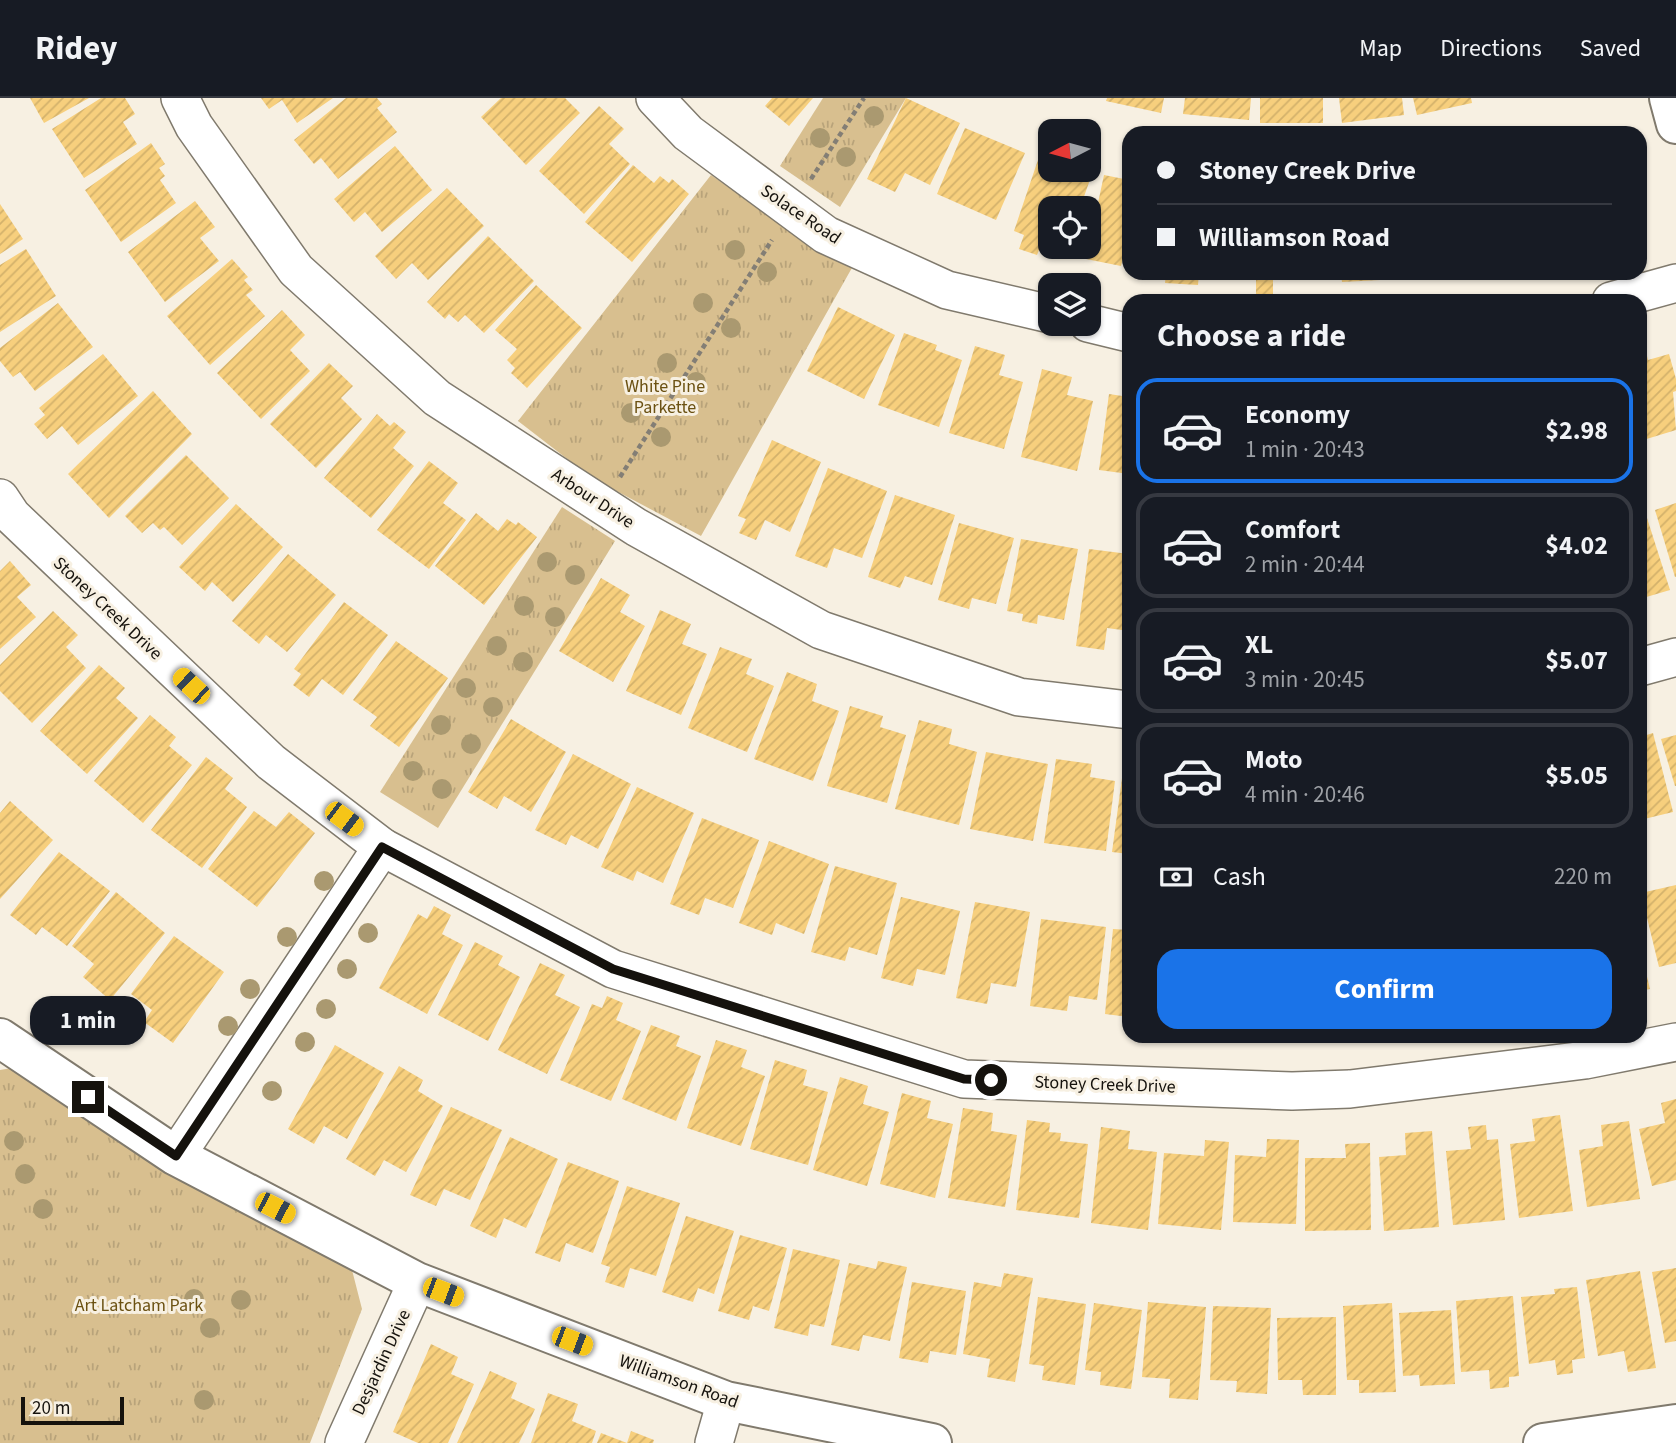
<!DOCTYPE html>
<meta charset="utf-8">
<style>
:root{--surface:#171b24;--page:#20242c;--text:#f1f3f6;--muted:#9ea1a6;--line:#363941;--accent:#1a73e8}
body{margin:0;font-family:"Source Sans 3",sans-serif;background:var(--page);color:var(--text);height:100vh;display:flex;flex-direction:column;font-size:26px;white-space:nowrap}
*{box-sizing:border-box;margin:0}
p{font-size:23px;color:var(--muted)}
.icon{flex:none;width:38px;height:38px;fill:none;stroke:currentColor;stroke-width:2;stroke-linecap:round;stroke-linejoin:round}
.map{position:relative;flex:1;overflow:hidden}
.sheet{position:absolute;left:1122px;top:196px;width:525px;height:749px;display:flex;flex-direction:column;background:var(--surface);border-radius:21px;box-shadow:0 2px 5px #0004}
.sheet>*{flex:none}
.top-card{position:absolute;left:1122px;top:28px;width:525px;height:154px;border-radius:21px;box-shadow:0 2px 5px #0004;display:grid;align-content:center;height:154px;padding:0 35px;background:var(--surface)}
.needle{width:46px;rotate:264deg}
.fabs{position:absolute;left:1038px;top:21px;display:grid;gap:14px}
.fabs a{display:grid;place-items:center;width:63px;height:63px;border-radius:14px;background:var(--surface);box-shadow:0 2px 5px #0004;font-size:35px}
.scale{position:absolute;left:21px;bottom:18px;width:103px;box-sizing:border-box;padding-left:7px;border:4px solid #15120d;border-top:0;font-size:19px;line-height:24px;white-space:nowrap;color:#15120d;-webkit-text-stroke:5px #f7f0e2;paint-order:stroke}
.end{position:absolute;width:32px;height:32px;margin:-16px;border:9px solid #15120d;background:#fff;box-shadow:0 0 0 4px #fff}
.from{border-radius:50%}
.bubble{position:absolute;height:49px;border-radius:21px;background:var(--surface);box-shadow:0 2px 5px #0004;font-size:23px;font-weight:700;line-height:49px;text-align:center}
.car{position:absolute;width:21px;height:42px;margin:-21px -10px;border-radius:9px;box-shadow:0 0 5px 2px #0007;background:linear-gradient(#f5c518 24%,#345 0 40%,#f5c518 0 76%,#345 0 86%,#f5c518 0)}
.top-card b{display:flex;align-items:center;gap:24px;height:66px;font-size:26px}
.top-card b+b{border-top:2px solid var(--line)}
.top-card i{width:18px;height:18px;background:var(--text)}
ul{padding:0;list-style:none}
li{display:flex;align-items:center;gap:21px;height:105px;margin:0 14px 10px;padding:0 21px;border:4px solid var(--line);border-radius:21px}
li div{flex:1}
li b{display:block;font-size:26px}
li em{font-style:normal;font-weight:700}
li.active{border-color:var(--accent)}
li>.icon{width:63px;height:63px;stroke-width:1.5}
h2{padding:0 35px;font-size:32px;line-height:84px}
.pay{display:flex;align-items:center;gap:18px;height:77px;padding:0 35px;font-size:26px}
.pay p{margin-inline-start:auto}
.button{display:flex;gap:14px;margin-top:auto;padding:14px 35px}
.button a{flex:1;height:80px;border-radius:21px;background:var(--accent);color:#fff;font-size:28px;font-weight:700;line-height:80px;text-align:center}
header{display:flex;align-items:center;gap:42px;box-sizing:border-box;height:98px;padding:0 35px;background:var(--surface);border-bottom:2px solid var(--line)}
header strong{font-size:33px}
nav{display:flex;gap:38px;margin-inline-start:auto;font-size:24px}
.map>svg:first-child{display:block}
</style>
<header>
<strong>Ridey</strong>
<nav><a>Map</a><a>Directions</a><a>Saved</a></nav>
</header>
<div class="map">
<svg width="1676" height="1345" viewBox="0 0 1676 1345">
<defs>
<pattern id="grass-tufts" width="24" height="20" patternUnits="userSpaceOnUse" patternTransform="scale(1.75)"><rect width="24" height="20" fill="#d8bf8f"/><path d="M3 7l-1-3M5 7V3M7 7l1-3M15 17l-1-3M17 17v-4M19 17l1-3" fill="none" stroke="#b8a37a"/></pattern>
<pattern id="building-hatch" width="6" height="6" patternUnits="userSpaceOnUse" patternTransform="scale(1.75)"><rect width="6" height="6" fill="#f7cf7d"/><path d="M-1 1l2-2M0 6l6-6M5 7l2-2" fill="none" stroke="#d3b16b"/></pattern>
</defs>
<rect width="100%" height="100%" fill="#f7f0e2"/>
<g fill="url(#grass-tufts)">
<polygon points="823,0 906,0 840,109 780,68"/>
<polygon points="711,77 782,126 853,168 701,438 592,380 518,323"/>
<polygon points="562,409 615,443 438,730 380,694"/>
<polygon points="29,967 227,1100 352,1172 362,1211 310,1345 0,1345 0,972"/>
</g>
<g fill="url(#building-hatch)">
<polygon points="30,0 89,0 44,25"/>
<polygon points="101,0 125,0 135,16 123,24 137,46 84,80 52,31"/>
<polygon points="261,0 333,0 297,25 282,2 269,11"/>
<polygon points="346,0 377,0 382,6 377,10 397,34 338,81 321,60 314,66 294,42"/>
<polygon points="501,0 565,0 580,15 526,67 481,19"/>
<polygon points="772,0 813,0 789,28 765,8"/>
<polygon points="906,0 960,25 930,87 905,75 895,94 867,81"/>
<polygon points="1107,0 1164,0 1161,15 1106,3"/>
<polygon points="1185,0 1251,0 1249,22 1183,16"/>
<rect x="1260" y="0" width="63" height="25"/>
<polygon points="1339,0 1402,0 1404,17 1342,25"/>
<polygon points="1413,0 1471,0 1472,5 1417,17"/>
<polygon points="599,8 624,31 609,46 630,66 584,116 539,73"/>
<polygon points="965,30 1025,55 996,122 937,96"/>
<polygon points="151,45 165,66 159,70 165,78 160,82 176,105 121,144 85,92"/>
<polygon points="395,48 432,92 382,134 365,114 354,124 334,101"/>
<polygon points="1040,56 1050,59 1050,72 1093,73 1080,110 1050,110 1050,137 1045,136 1037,157 1019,151 1024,137 1014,133"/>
<polygon points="633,67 654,85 660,78 669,85 672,81 689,96 632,164 585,124"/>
<polygon points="1104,77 1129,82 1129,157 1124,156 1121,168 1086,161"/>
<polygon points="447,90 484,128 428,182 412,165 396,181 375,158"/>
<polygon points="195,103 215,129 200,140 219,163 165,204 128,154"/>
<polygon points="0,106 23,141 0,156"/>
<polygon points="488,138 534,183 484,235 465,217 458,224 449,216 445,221 427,204"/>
<polygon points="26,151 56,198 0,234 0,167"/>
<polygon points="232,161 248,179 244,182 253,192 246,197 265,218 210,267 167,218"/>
<polygon points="1166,175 1199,175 1198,187 1165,185"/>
<polygon points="1245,175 1273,175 1273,196 1256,196 1256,182 1245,182"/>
<polygon points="1341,175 1379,175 1380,182 1342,184"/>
<polygon points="1423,175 1454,175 1455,178 1424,182"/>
<polygon points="536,187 582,230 527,290 511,275 515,270 507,262 517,251 495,232"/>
<polygon points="58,205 93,249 35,293 20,274 13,279 0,263 0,250"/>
<polygon points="838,209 895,237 864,301 807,273"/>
<polygon points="282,212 305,237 290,252 310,273 261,321 217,275"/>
<polygon points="904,235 937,247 935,252 962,262 939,329 878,307"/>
<polygon points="975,248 1005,257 999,277 1023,284 1004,351 949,335"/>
<polygon points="103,256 138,298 78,347 62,328 47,341 34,326 45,317 39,310"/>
<polygon points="1669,256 1676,281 1676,293 1673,294 1676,332 1640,343 1640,260 1647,258 1648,262"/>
<polygon points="329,265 353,288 341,300 362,321 316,370 270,326"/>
<polygon points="1042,271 1072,279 1067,297 1093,303 1077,373 1021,359"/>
<polygon points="153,293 192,336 109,420 68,376"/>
<polygon points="1109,296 1129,299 1129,376 1099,372"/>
<polygon points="377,316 390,328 394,324 406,334 393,350 414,368 371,420 324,380"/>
<polygon points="772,342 821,364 790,434 765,422 756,442 739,435 746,421 738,418"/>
<polygon points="186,357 229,400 182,447 164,429 160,432 153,425 142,435 125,418"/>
<polygon points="429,363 458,385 443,405 466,422 429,471 377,432"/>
<polygon points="828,370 887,393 862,460 834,450 827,470 795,458"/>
<polygon points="895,397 955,417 932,487 905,478 900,490 868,479"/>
<polygon points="1676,405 1676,479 1675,479 1655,412"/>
<polygon points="236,406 283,449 233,504 212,484 205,493 179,469"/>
<polygon points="476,415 498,433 507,421 516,427 518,424 537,439 484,507 435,468"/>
<polygon points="1647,420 1670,492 1643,500 1640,490 1640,422"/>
<polygon points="959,425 1014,440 996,506 972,500 969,511 938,502"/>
<polygon points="1021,441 1078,451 1064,522 1038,517 1037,526 1022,523 1023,516 1007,513"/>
<polygon points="1089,451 1129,456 1129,533 1107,530 1104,552 1076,548"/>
<polygon points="288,456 336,497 287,554 266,537 259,546 232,523"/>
<polygon points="10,463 31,487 17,499 36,519 0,551 0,473"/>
<polygon points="601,480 630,497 620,514 645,528 613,584 559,553"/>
<polygon points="344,504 388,537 343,597 322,581 309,599 293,587 301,576 294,571"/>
<polygon points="660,512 691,526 682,546 707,556 681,617 626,593"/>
<polygon points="53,513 78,537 66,549 86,570 32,625 0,593 0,567"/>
<polygon points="396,543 448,580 399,649 370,628 377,619 353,602"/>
<polygon points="720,549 752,561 746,576 774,588 747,654 688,630"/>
<polygon points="99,567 125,590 116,600 138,620 87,676 40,633"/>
<polygon points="787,574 817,586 812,603 839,613 813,683 754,661"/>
<polygon points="850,608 883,618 880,629 906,637 887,705 827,688"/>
<polygon points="150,617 176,639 169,648 192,667 143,725 94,683"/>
<polygon points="511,621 566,654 531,714 504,698 497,711 468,694"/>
<polygon points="919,622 952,631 949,646 977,654 959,727 895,711"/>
<polygon points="1653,635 1673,714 1640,722 1640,639"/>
<polygon points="1676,637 1676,688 1675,688 1661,641"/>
<polygon points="986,654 1048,666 1033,743 970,731"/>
<polygon points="573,656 631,686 598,751 571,737 566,747 535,732"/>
<polygon points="206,659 233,680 225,691 247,709 202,770 151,732"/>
<polygon points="1056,661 1092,666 1090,679 1115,683 1106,753 1044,745"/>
<polygon points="1122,680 1129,680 1129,756 1112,754"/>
<polygon points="637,689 694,715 663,785 637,773 633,783 601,769"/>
<polygon points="10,703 53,742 0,801 0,715"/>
<polygon points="254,713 276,729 289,714 315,735 257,809 208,771"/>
<polygon points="702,720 759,742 733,810 705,800 699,817 670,806"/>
<polygon points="769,743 829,766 804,836 776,825 772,837 739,825"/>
<polygon points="59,754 110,793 67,848 42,829 36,837 10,817"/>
<polygon points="835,768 897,785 877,857 849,849 845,863 811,854"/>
<polygon points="1676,787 1676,865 1659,869 1641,795"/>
<polygon points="116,794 165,835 110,902 83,879 94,866 72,848"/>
<polygon points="901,799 960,813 945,877 917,871 913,888 881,880"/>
<polygon points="975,804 1030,814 1016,889 991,885 987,906 956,900"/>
<polygon points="434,808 451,817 442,836 463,847 427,916 379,890 418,816 427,821"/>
<polygon points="1041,821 1106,829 1097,902 1069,898 1067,913 1030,908"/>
<polygon points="1113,831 1129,832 1129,919 1105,916"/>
<polygon points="174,838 224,874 173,945 144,924 152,912 131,896"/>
<polygon points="475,844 503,858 498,867 520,879 488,943 438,917"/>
<polygon points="1640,849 1650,891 1640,893"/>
<polygon points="540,865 565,877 555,897 580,909 547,976 498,952"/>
<polygon points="607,898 623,905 616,922 641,933 611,1003 560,982 592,906 602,910"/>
<polygon points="651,927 680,938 676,948 701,958 676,1023 622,1001"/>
<polygon points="716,942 747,952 741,969 765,978 741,1048 687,1030"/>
<polygon points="335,947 384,975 347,1041 324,1028 314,1046 288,1031"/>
<polygon points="775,962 807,972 803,987 828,994 808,1067 750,1051"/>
<polygon points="399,968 423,982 418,993 443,1008 406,1074 384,1062 375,1078 346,1061"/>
<polygon points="840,979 868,988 863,1006 889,1014 867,1088 813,1072"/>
<polygon points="902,995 931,1003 927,1020 953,1026 935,1100 880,1086"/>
<polygon points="1676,1001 1676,1082 1652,1088 1639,1031 1665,1025 1661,1005"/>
<polygon points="451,1009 502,1032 470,1102 444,1091 436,1108 410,1097"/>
<polygon points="963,1010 993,1015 991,1033 1017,1037 1005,1109 948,1100"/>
<polygon points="1560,1017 1573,1113 1519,1120 1510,1046 1535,1043 1532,1021"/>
<polygon points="1027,1022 1050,1025 1049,1034 1061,1035 1060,1043 1088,1046 1079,1120 1016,1112"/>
<polygon points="1629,1023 1640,1101 1587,1109 1579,1052 1603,1048 1601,1027"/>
<polygon points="1486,1027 1487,1042 1498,1041 1505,1122 1453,1127 1446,1053 1471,1051 1468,1029"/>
<polygon points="1101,1029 1130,1033 1128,1051 1157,1054 1148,1132 1091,1125"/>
<polygon points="1432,1033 1439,1129 1384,1133 1379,1059 1406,1057 1405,1035"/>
<polygon points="510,1039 558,1061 526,1130 504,1120 496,1140 470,1128"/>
<polygon points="1267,1041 1299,1042 1296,1126 1233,1124 1235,1057 1266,1059"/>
<polygon points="1205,1042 1229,1044 1221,1132 1158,1126 1164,1055 1204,1058"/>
<polygon points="1370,1045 1371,1132 1305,1133 1305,1060 1346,1060 1345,1046"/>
<polygon points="568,1064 619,1083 593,1155 566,1145 560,1164 535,1155"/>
<polygon points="627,1088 680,1105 656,1178 630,1170 624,1190 605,1184 610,1169 601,1166"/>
<polygon points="686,1118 734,1133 714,1196 698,1190 693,1204 662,1194"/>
<polygon points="740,1137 787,1150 769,1213 753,1208 749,1222 718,1213"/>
<polygon points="793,1151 840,1162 824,1229 810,1226 808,1238 774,1230"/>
<polygon points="878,1163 907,1169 890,1243 863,1237 859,1253 831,1247 849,1165 876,1171"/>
<polygon points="1676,1170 1676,1243 1665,1245 1652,1174"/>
<polygon points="1640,1173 1656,1270 1628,1274 1624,1253 1598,1258 1586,1182"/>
<polygon points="1004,1175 1033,1180 1015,1284 987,1279 990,1261 963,1256 974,1184 1001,1189"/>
<polygon points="912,1184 966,1193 956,1257 930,1253 928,1265 899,1260"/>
<polygon points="1577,1189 1585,1260 1572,1262 1573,1275 1557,1277 1555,1262 1529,1266 1521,1199 1555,1196 1554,1191"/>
<polygon points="1513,1198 1519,1278 1509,1279 1509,1289 1490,1291 1489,1272 1461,1274 1456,1203"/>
<polygon points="1038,1199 1086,1206 1075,1287 1042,1282 1044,1268 1029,1266"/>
<polygon points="1148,1204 1206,1209 1198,1302 1169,1300 1170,1281 1142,1279"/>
<polygon points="1094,1205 1142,1212 1131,1291 1100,1287 1101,1274 1085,1272"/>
<polygon points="1392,1205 1396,1294 1359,1295 1359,1282 1347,1282 1343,1208"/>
<polygon points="1213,1208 1271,1210 1267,1296 1236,1294 1237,1283 1210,1282"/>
<polygon points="1451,1212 1455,1286 1420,1288 1419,1277 1403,1278 1399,1215"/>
<polygon points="1336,1219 1336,1297 1303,1297 1302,1282 1278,1282 1277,1220"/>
<polygon points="431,1246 458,1259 451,1276 474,1286 448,1345 418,1345 393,1334"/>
<polygon points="490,1273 517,1285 511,1300 535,1311 519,1345 457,1345"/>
<polygon points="548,1295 578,1306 572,1323 596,1333 592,1345 531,1345"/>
<polygon points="631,1333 654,1342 653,1345 627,1345"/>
<polygon points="601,1335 627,1345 597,1345"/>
</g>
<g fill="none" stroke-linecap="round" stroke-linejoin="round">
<defs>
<g id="minor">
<polyline points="180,0 194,28 296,172 437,300 636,429 821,532 1019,599 1129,612"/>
<polyline points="655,0 688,35 826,137 947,192 1050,216"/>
<polyline points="1611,203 1676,185"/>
<polyline points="1088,225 1129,235"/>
<polyline points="0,400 12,418 271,664 382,749 613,871 964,981 1292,993 1350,991 1585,962 1676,944"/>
<polyline points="1640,569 1676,559"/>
<polyline points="176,1058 382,749"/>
<polyline points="344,1345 417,1184"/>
<polyline points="714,1345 726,1303"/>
</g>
<g id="tertiary">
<polyline points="1669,0 1676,26"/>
<polyline points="0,940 176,1058 417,1184 726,1303 932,1345"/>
<polyline points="1543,1345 1676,1326"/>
</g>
</defs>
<use href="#minor" stroke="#807a6d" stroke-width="40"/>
<use href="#tertiary" stroke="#807a6d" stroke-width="42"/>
<g stroke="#837e75" stroke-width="4.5" stroke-dasharray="5 3.5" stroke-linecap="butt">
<polyline points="811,81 864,0"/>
<polyline points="620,379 772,142"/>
</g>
<use href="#minor" stroke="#fff" stroke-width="37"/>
<use href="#tertiary" stroke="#fff" stroke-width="38"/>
</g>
<g fill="#aa9970">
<circle cx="874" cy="18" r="10"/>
<circle cx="820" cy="40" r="10"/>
<circle cx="846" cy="59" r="10"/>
<circle cx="735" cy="152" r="10"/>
<circle cx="767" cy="174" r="10"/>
<circle cx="703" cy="205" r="10"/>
<circle cx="731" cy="230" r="10"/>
<circle cx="667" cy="265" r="10"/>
<circle cx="696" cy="284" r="10"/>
<circle cx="631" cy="315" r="10"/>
<circle cx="661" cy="339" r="10"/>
<circle cx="547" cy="464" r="10"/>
<circle cx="575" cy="477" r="10"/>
<circle cx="524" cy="508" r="10"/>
<circle cx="555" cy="519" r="10"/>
<circle cx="497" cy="548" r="10"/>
<circle cx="523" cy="564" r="10"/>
<circle cx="466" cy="590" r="10"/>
<circle cx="493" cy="609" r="10"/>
<circle cx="441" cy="627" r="10"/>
<circle cx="471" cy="646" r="10"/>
<circle cx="413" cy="673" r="10"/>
<circle cx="442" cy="691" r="10"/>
<circle cx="324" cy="783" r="10"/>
<circle cx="368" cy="835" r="10"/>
<circle cx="287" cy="839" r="10"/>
<circle cx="347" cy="871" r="10"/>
<circle cx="250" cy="891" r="10"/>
<circle cx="326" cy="911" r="10"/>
<circle cx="228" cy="928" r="10"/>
<circle cx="305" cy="944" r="10"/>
<circle cx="272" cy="993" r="10"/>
<circle cx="14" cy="1043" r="10"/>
<circle cx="25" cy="1076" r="10"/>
<circle cx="43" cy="1111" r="10"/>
<circle cx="194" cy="1201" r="10"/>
<circle cx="241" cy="1202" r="10"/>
<circle cx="210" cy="1230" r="10"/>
<circle cx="204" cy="1302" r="10"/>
</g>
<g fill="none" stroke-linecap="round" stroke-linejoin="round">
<polyline stroke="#15120d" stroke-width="9" points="88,999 176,1058 382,749 613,871 964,981 991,982"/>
</g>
<g text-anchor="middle" stroke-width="6" stroke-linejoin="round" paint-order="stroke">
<g font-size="18" fill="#15120d" stroke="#f7f0e2">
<text transform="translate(801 116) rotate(34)" y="6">Solace Road</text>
<text transform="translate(593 400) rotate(33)" y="6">Arbour Drive</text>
<text transform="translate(108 510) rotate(43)" y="6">Stoney Creek Drive</text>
<text transform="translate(1105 986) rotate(2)" y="6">Stoney Creek Drive</text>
<text transform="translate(381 1264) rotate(-65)" y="6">Desjardin Drive</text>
<text transform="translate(679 1283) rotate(20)" y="6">Williamson Road</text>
</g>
<g font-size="18" fill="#6b5112" stroke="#f7f0e2">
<text x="665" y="294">White Pine<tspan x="665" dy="21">Parkette</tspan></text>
<text x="139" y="1213">Art Latcham Park</text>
</g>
</g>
</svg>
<div class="fabs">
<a><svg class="needle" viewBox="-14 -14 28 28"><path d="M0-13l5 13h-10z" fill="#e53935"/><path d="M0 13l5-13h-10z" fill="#9ea1a6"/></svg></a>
<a><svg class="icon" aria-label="locate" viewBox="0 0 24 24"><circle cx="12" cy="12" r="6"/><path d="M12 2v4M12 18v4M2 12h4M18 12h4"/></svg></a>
<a><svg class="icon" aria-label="layers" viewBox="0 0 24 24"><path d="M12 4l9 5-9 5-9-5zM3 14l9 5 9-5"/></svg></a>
</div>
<div class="scale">20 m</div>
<i class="end from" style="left:991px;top:982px"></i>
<i class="end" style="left:88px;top:999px"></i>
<div class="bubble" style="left:30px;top:898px;width:116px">1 min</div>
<i class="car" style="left:191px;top:588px;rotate:313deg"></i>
<i class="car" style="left:344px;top:721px;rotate:127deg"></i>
<i class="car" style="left:275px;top:1110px;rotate:117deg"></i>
<i class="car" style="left:443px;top:1194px;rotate:111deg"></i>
<i class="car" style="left:572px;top:1243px;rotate:111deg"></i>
<div class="top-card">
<b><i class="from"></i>Stoney Creek Drive</b>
<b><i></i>Williamson Road</b>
</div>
<section class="sheet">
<h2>Choose a ride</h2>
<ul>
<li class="active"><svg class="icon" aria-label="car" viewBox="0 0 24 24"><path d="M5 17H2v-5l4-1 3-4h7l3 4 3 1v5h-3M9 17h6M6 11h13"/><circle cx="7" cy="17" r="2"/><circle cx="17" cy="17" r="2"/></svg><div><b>Economy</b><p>1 min · 20:43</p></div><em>$2.98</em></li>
<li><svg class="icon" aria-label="car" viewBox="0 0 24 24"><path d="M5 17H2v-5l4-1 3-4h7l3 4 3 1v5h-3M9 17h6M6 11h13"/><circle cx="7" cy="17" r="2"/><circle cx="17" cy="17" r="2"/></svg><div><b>Comfort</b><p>2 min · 20:44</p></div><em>$4.02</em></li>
<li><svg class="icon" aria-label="car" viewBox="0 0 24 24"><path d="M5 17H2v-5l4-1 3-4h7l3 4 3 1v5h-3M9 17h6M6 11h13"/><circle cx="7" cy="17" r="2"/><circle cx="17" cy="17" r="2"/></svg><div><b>XL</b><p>3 min · 20:45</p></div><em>$5.07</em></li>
<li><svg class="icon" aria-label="car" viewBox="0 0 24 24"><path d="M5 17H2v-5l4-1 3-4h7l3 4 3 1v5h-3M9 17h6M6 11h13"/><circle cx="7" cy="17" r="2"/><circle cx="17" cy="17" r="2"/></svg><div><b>Moto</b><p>4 min · 20:46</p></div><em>$5.05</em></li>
</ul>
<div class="pay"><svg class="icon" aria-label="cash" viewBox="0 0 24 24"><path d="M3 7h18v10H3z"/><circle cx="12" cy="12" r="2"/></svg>Cash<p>220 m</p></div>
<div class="button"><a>Confirm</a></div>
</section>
</div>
